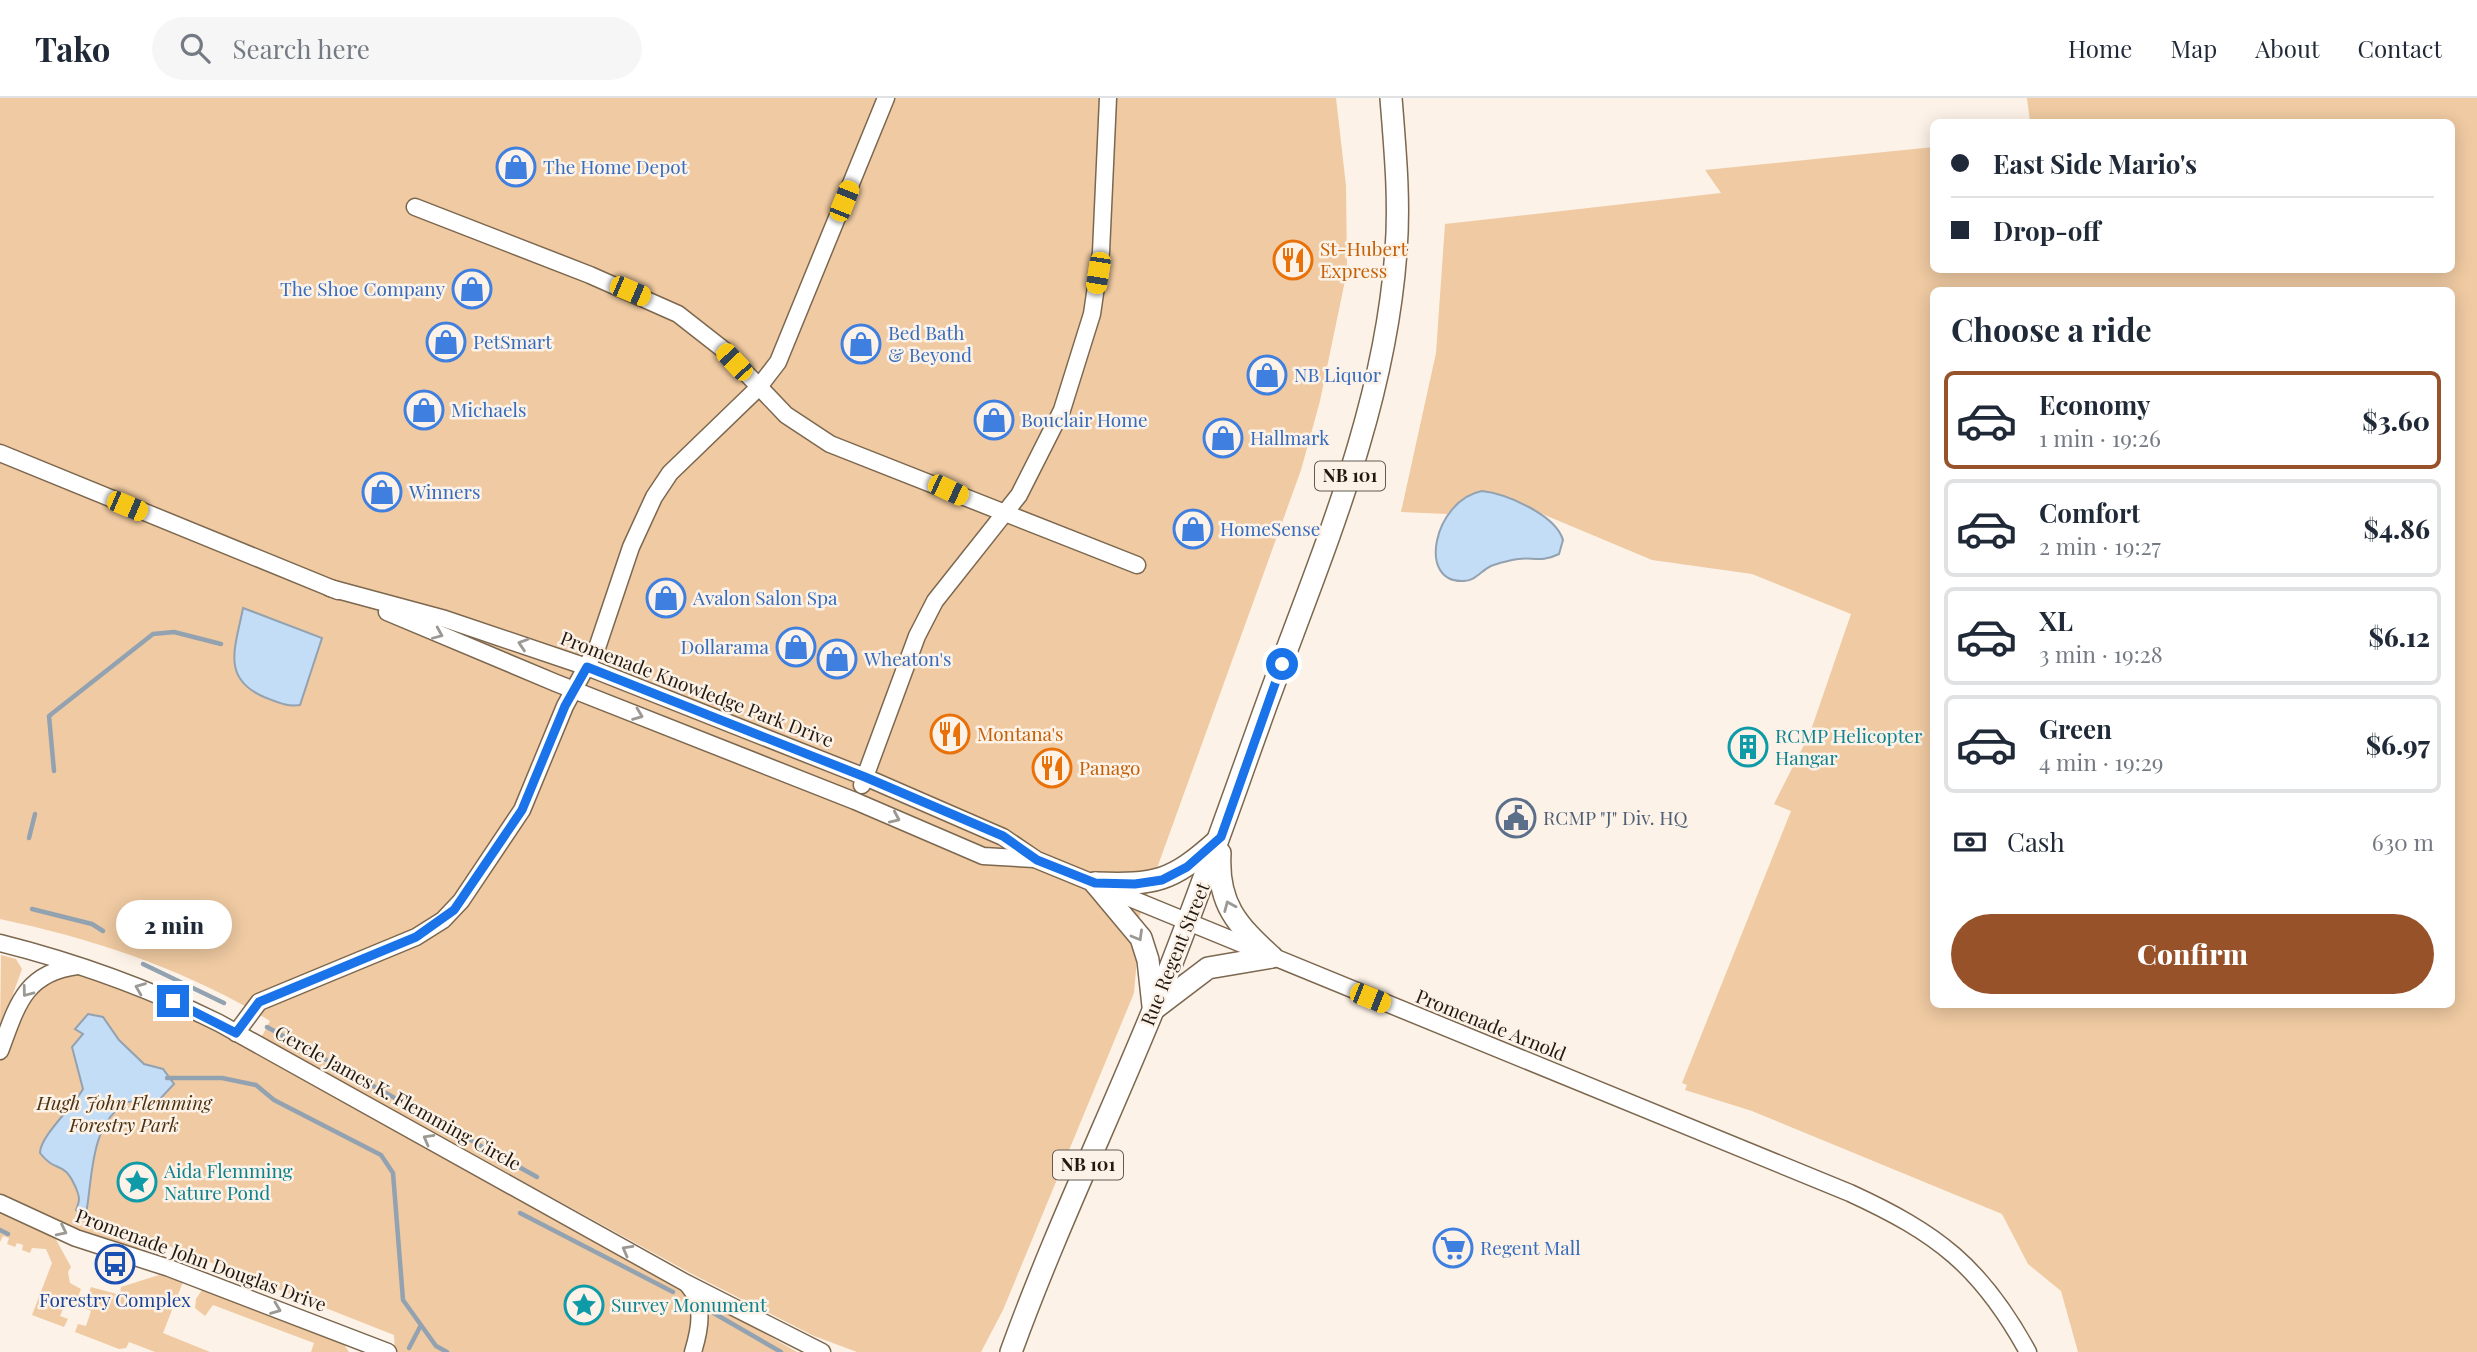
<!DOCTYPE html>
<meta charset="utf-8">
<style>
:root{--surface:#fff;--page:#f6f6f7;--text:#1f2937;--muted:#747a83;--line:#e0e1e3;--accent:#98522a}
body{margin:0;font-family:"Playfair Display",serif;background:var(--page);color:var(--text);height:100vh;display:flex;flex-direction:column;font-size:26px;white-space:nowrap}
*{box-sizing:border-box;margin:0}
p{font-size:23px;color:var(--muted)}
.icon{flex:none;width:38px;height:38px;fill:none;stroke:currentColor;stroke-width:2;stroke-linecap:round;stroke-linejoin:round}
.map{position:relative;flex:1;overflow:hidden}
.sheet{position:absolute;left:1930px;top:189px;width:525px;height:721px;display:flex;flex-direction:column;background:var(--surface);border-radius:10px;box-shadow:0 4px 18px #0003}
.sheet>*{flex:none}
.guide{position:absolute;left:1930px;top:21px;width:525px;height:154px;border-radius:10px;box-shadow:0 4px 18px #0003;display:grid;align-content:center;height:154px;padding:0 21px;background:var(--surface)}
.end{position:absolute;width:32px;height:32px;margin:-16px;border:9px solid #1a73e8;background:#fff;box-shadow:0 0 0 4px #fff}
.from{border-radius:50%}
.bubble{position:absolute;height:49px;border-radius:24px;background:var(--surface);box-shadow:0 4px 18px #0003;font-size:23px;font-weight:800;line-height:49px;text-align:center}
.car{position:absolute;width:21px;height:42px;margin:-21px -10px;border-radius:9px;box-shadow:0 0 5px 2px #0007;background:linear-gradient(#f5c518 24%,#345 0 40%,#f5c518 0 76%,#345 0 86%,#f5c518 0)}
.guide b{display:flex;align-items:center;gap:24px;height:66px;font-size:26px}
.guide b+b{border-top:2px solid var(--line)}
.guide i{width:18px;height:18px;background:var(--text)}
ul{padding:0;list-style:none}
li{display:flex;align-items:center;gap:21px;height:98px;margin:0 14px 10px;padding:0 7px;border:4px solid var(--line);border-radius:10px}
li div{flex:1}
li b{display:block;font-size:26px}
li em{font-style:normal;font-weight:800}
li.current{border-color:var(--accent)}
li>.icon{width:63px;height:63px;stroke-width:1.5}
h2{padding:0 21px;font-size:32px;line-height:84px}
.pay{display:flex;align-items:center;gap:18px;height:77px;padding:0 21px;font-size:26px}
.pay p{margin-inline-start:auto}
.cta{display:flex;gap:14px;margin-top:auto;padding:14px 21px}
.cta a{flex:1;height:80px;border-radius:42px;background:var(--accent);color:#fff;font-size:28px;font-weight:800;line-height:80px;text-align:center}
header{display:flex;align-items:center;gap:42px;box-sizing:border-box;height:98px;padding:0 35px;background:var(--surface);border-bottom:2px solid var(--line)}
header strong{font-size:33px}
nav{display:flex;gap:38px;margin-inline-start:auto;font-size:24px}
.search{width:490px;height:63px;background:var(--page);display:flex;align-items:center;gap:18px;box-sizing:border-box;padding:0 24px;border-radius:38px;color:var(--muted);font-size:26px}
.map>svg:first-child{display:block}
</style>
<header>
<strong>Tako</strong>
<div class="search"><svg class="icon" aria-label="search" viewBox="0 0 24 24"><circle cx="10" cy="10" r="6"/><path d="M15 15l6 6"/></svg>Search here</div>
<nav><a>Home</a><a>Map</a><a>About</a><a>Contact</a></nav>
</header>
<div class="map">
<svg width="2477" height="1254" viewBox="0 0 2477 1254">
<rect width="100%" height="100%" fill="#fcf2e7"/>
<g fill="#efcaa2" fill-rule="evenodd">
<path d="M0,0H1336L1346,88L1347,173L1320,303L1301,372L1131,842L1137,860L1134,895L1003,1212L981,1254H857L814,1238L692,1176L261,940L270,923C188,872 94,841 0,821Z"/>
<path d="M2027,0H2477V1254H2078L2061,1193L2028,1166L2002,1116L1752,1013L1685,992L1687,987L1682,985L1791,713L1774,706L1810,635L1851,516L1752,476L1652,462L1490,394L1465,399L1447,416L1401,414L1436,255L1445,126L1721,95L1705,72L1934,49V172H2452V24H2030ZM1934,192H2452V906H1934Z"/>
<polygon points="1,857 16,861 22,871 0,932"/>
<polygon points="83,867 173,903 695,1195 693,1254 395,1254 394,1237 146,1139 131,1160 0,1105 0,953 28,890"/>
<polygon points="0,1115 53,1136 71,1169 68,1174 70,1185 81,1191 75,1206 66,1204 60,1218 68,1221 64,1229 32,1217 52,1165 46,1151 32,1150 30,1155 22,1152 23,1147 17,1145 15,1149 7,1146 9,1140 3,1138 0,1144"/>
<polygon points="159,1177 183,1184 163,1235 210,1254 155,1254 129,1244 126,1250 119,1251 75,1234 78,1226 86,1228 91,1213 84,1210 91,1189 120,1197 121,1189"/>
<polygon points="202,1192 343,1245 349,1254 311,1254 314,1245 213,1207 205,1218 195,1210 196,1201"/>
<polygon points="714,1209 725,1213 797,1254 703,1254 710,1213"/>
</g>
<g fill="#c4ddf6" stroke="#93a2b1" stroke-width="2">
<path d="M1482,393C1507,396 1556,417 1563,442L1559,456C1539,466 1531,457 1512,462C1505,464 1498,465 1491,468C1482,472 1475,483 1464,483C1416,486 1434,402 1482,393Z"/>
<path d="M243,510L322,540L300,607C287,609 277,604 264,599C220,580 236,548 243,510Z"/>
<path d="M88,916L103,919L119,942L144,966L163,971L174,986L159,1002L127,1004C89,1027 93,1079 86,1116L76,1112C80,1102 80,1100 76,1090C63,1060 57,1077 40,1055C40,1038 74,1008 83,991L72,949L83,936L75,931Z"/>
</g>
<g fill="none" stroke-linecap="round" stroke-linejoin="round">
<g stroke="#93a2b1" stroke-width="4.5">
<polyline points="54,673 49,618 153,536 174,534 221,546"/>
<polyline points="29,740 35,716"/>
<polyline points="32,811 92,826 103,833"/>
<polyline points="143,866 224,905"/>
<polyline points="267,929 537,1079"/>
<polyline points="167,980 222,980 256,987 274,1002 381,1057 393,1075 403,1202 436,1248 447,1254"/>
<polyline points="520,1115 673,1194"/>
<polyline points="0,1132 8,1136"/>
<polyline points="710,1213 781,1254"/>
<polyline points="409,1250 420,1229"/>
</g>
<defs>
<g id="minor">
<polyline points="415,109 590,177 678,216 724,252 786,317 830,346 1137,467"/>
<polyline points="0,355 338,493"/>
<path d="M330,490L445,521L587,569L865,679L1003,739L1037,762L1850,1095C1937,1135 1981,1168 2028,1254"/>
<polyline points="387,514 556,585 855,703 983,758 1034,761"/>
<polyline points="862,687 917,538 935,503 1019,397 1062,312 1092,216 1101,154 1108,0"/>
<path d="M0,845C76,864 148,890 219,925L686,1185L822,1254"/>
<polyline points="236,935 259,904 416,839 443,822 461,803 522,712 565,608 598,547 631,449 654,399 670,375 758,290 778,264 886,0"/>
<path d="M0,953C17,908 24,875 77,868"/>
<polyline points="0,1105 76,1140 169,1170 388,1254"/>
<path d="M688,1187C705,1206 700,1231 693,1254"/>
</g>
<g id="major">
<path d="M1220,755C1217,806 1237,827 1272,859"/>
<polyline points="1095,785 1141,840 1148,862 1153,908"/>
<path d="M1095,785C1156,787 1171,784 1217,743"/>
<polyline points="1154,911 1208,870 1272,859"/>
<path d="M1011,1254C1053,1138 1107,1025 1154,910C1195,810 1230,707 1267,605C1321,457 1385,312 1396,153C1400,102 1395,51 1391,0"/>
</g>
</defs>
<use href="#minor" stroke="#7c674f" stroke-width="19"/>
<use href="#major" stroke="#7c674f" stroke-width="24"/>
<use href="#minor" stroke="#fff" stroke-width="16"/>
<use href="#major" stroke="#fff" stroke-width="21"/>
</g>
<defs><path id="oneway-chevron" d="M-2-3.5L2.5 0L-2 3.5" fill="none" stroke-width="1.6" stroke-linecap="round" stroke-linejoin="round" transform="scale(1.75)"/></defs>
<g stroke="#9c9893">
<use href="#oneway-chevron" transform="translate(438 536) rotate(23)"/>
<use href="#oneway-chevron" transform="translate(523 546) rotate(-162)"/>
<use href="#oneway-chevron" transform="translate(638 617) rotate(21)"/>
<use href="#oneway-chevron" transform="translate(895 720) rotate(24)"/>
<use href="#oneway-chevron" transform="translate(1229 808) rotate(-113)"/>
<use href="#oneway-chevron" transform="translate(1138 838) rotate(60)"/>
<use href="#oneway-chevron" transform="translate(140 890) rotate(-158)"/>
<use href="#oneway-chevron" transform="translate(27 894) rotate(127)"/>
<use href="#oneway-chevron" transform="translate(428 1041) rotate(-151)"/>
<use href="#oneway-chevron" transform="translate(62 1133) rotate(26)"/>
<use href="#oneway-chevron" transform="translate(627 1152) rotate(-151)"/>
<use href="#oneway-chevron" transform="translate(276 1211) rotate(21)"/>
</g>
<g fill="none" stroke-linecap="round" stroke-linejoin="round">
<polyline stroke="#1a73e8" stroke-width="9" points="173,903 236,935 259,904 416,839 454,812 522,712 565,608 587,569 865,679 1003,738 1037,762 1095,785 1135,786 1162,782 1187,769 1221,739 1282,566"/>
</g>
<defs>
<symbol id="shop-ring" viewBox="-11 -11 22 22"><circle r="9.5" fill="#fcf2e7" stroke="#3f7fe0" stroke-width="1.5"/><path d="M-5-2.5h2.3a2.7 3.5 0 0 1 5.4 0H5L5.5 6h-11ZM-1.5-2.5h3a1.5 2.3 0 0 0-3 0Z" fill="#3f7fe0"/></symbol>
<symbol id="restaurant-ring" viewBox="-11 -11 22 22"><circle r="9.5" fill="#fcf2e7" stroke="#e8710a" stroke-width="1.5"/><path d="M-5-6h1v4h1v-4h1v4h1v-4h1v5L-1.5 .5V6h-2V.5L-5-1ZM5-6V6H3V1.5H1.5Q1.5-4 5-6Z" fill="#e8710a"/></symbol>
<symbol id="building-ring" viewBox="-11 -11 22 22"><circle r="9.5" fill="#fcf2e7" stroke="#0f9aa8" stroke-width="1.5"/><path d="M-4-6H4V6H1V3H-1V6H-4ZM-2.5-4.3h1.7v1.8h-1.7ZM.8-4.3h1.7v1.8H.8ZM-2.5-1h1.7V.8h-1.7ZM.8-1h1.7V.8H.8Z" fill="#0f9aa8"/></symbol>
<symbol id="civic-ring" viewBox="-11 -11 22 22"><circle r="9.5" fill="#fcf2e7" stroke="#5c6f8a" stroke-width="1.5"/><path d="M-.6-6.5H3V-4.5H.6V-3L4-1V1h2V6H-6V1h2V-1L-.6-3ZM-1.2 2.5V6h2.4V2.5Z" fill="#5c6f8a"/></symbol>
<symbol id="sight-ring" viewBox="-11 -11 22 22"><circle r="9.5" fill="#fcf2e7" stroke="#0f9aa8" stroke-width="1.5"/><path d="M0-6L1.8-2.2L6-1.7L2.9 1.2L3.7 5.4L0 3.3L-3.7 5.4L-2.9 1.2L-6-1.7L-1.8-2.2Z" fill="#0f9aa8"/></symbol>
<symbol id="supermarket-ring" viewBox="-11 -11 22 22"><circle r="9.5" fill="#fcf2e7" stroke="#3f7fe0" stroke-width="1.5"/><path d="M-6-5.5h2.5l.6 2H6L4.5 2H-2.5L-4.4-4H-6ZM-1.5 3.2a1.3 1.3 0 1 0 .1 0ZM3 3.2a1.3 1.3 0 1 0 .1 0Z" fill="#3f7fe0"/></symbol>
<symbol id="bus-ring" viewBox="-11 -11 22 22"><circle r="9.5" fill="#fcf2e7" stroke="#1a4fb4" stroke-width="1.5"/><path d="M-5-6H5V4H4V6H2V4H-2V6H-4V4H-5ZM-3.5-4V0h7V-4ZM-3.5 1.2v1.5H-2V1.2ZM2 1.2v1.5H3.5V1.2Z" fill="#1a4fb4"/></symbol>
</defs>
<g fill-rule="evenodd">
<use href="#shop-ring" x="494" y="47" width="44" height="44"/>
<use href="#restaurant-ring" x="1271" y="140" width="44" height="44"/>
<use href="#shop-ring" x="450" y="169" width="44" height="44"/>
<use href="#shop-ring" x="424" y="222" width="44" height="44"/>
<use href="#shop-ring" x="839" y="224" width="44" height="44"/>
<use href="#shop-ring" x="1245" y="255" width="44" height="44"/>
<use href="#shop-ring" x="402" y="290" width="44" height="44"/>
<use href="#shop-ring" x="972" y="300" width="44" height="44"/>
<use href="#shop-ring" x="1201" y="318" width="44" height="44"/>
<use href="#shop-ring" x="360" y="372" width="44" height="44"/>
<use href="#shop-ring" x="1171" y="409" width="44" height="44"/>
<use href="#shop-ring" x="644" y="478" width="44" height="44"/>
<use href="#shop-ring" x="774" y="527" width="44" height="44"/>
<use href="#shop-ring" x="815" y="539" width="44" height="44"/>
<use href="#restaurant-ring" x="928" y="614" width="44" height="44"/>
<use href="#building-ring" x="1726" y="627" width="44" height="44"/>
<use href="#restaurant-ring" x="1030" y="648" width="44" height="44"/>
<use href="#civic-ring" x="1494" y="698" width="44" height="44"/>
<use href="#sight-ring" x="115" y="1062" width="44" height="44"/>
<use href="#supermarket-ring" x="1431" y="1128" width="44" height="44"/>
<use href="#bus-ring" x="93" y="1144" width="44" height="44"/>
<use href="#sight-ring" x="562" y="1185" width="44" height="44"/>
</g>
<g text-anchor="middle" stroke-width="5" stroke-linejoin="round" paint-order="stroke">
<g fill="#fcf2e7" stroke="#635a50" stroke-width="2">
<rect x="1315" y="363.5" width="70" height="29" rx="5"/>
<rect x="1053" y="1052.5" width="70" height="29" rx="5"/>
</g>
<g font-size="18" font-weight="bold" fill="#221910">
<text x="1350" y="384">NB 101</text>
<text x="1088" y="1073">NB 101</text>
</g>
<g font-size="19" fill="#366cbe" stroke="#fcf2e7" text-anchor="start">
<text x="543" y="76">The Home Depot</text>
<text x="445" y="198" text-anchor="end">The Shoe Company</text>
<text x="888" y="242">Bed Bath<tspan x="888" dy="22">&amp; Beyond</tspan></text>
<text x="473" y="251">PetSmart</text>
<text x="1294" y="284">NB Liquor</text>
<text x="451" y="319">Michaels</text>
<text x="1021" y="329">Bouclair Home</text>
<text x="1250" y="347">Hallmark</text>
<text x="409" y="401">Winners</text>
<text x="1220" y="438">HomeSense</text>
<text x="693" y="507">Avalon Salon Spa</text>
<text x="769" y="556" text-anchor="end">Dollarama</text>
<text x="864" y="568">Wheaton's</text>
<text x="1480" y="1157">Regent Mall</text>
</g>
<g font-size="19" fill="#c56008" stroke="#fcf2e7" text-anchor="start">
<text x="1320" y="158">St-Hubert<tspan x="1320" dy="22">Express</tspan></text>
<text x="977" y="643">Montana's</text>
<text x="1079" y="677">Panago</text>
</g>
<g font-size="19" fill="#221910" stroke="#fcf2e7">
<text transform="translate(697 591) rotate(21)" y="7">Promenade Knowledge Park Drive</text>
<text transform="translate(1175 856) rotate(-68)" y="7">Rue Regent Street</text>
<text transform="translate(1491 927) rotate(22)" y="7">Promenade Arnold</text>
<text transform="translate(398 1000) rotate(29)" y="7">Cercle James K. Flemming Circle</text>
<text transform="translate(201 1162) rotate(20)" y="7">Promenade John Douglas Drive</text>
</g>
<g font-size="19" fill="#0d838f" stroke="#fcf2e7" text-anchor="start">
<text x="1775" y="645">RCMP Helicopter<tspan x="1775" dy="22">Hangar</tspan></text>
<text x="164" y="1080">Aida Flemming<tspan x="164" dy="22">Nature Pond</tspan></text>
<text x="611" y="1214">Survey Monument</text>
</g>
<g font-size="19" fill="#4e5e75" stroke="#fcf2e7" text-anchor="start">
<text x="1543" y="727">RCMP "J" Div. HQ</text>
</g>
<g font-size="19" font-style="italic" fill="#4d310f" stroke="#fcf2e7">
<text x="124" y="1012">Hugh John Flemming<tspan x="124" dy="22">Forestry Park</tspan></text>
</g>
<g font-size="19" fill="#164399" stroke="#fcf2e7">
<text x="115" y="1209">Forestry Complex</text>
</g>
</g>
</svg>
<i class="end from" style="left:1282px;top:566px"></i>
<i class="end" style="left:173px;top:903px"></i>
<div class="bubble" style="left:116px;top:802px;width:116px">2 min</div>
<i class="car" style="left:844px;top:103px;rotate:22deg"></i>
<i class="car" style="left:1098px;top:175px;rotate:189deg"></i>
<i class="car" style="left:630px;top:193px;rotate:113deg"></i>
<i class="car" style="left:734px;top:264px;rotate:317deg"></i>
<i class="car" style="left:948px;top:392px;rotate:115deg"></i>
<i class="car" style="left:127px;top:408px;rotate:113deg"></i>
<i class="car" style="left:1370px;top:900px;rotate:112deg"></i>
<div class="guide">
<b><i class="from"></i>East Side Mario's</b>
<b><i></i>Drop-off</b>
</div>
<section class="sheet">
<h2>Choose a ride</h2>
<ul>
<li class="current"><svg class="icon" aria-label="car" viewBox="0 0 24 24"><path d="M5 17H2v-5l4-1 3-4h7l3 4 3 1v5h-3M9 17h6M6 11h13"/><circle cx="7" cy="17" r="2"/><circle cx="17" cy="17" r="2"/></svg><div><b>Economy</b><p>1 min · 19:26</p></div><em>$3.60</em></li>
<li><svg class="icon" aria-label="car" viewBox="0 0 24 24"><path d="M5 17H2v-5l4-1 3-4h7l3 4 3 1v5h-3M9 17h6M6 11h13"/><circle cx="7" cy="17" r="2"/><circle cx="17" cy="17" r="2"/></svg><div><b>Comfort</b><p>2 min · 19:27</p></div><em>$4.86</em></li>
<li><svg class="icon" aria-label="car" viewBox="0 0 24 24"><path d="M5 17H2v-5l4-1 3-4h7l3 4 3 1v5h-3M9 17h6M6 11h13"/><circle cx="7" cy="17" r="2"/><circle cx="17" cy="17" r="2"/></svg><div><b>XL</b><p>3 min · 19:28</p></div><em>$6.12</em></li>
<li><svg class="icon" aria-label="car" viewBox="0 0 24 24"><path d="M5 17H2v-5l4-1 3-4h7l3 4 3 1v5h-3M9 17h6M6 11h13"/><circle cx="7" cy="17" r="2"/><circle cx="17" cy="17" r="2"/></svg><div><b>Green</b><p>4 min · 19:29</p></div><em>$6.97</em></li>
</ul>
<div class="pay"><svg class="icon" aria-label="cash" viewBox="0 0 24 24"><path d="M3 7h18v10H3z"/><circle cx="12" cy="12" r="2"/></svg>Cash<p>630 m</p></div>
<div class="cta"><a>Confirm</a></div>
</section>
</div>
